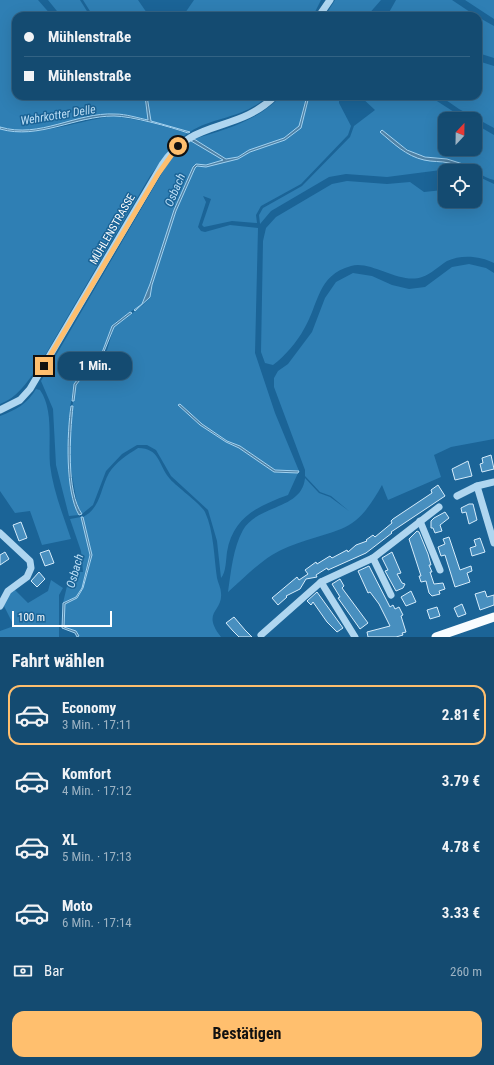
<!DOCTYPE html>
<html lang="de">
<meta charset="utf-8">
<style>
:root{--surface:#144b71;--page:#1d5276;--text:#f1f3f6;--muted:#9db3c3;--line:#336384;--accent:#ffbf6e}
body{margin:0;font-family:"Roboto Condensed",sans-serif;background:var(--page);color:var(--text);height:100vh;display:flex;flex-direction:column;font-size:15px;white-space:nowrap}
*{box-sizing:border-box;margin:0}
p{font-size:13px;color:var(--muted)}
.icon{flex:none;width:22px;height:22px;fill:none;stroke:currentColor;stroke-width:2;stroke-linecap:round;stroke-linejoin:round}
.map{position:relative;height:637px;overflow:hidden}
.side{display:flex;flex-direction:column;background:var(--surface);flex:1}
.side>*{flex:none}
.hud{position:absolute;left:12px;top:12px;width:470px;height:88px;border-radius:12px;box-shadow:0 4px 16px #0002,0 0 0 1px var(--line);display:grid;align-content:center;height:88px;padding:0 12px;background:var(--surface)}
.needle{width:26px;rotate:22deg}
.controls{position:absolute;left:438px;top:112px;display:grid;gap:8px}
.controls a{display:grid;place-items:center;width:44px;height:44px;border-radius:8px;background:var(--surface);box-shadow:0 4px 16px #0002,0 0 0 1px var(--line);font-size:20px}
.scale{position:absolute;left:12px;bottom:10px;width:100px;box-sizing:border-box;padding-left:4px;border:2px solid #fff;border-top:0;font-size:11px;line-height:14px;white-space:nowrap;color:#fff;-webkit-text-stroke:3px #1b6497;paint-order:stroke}
.end{position:absolute;width:18px;height:18px;margin:-9px;border:5px solid #ffbf6e;background:#111;box-shadow:0 0 0 2px #111}
.from{border-radius:50%}
.bubble{position:absolute;height:28px;border-radius:12px;background:var(--surface);box-shadow:0 4px 16px #0002,0 0 0 1px var(--line);font-size:13px;font-weight:700;line-height:28px;text-align:center}
.hud b{display:flex;align-items:center;gap:14px;height:38px;font-size:15px}
.hud b+b{border-top:1px solid var(--line)}
.hud i{width:10px;height:10px;background:var(--text)}
ul{padding:0;list-style:none}
li{display:flex;align-items:center;gap:12px;height:60px;margin:0 8px 6px;padding:0 4px;border:2px solid transparent;border-radius:12px}
li div{flex:1}
li b{display:block;font-size:15px}
li em{font-style:normal;font-weight:700}
li.current{border-color:var(--accent)}
li>.icon{width:36px;height:36px;stroke-width:1.5}
h2{padding:0 12px;font-size:18px;line-height:48px}
.pay{display:flex;align-items:center;gap:10px;height:44px;padding:0 12px;font-size:15px}
.pay p{margin-inline-start:auto}
.button{display:flex;gap:8px;margin-top:auto;padding:8px 12px}
.button a{flex:1;height:46px;border-radius:12px;background:var(--accent);color:#111;font-size:16px;font-weight:700;line-height:46px;text-align:center}
.map>svg:first-child{display:block}
</style>
<div class="map">
<svg width="494" height="637" viewBox="0 0 494 637">
<rect width="100%" height="100%" fill="#1b6497"/>
<g fill="#2f7fb4">
<path d="M0,0H38L52,16H16V96H145L149,120C137,118 124,113 112,114C75,117 37,138 0,127Z"/>
<polygon points="48,0 80,0 90,16 61,16"/>
<polygon points="83,0 138,0 149,16 93,16"/>
<polygon points="194,0 321,0 313,16 183,16"/>
<polygon points="335,0 381,0 367,16 325,16"/>
<polygon points="396,0 452,0 476,16 387,16"/>
<polygon points="465,0 494,0 494,19"/>
<polygon points="478,17 494,26 494,58 478,53"/>
<polygon points="478,61 494,66 494,128 459,109 440,96 478,96"/>
<path d="M147,96H267C245,119 214,116 190,132L151,121Z"/>
<path d="M281,96H307L299,126L284,138L249,150L238,157L226,159L194,139C227,129 257,121 281,96Z"/>
<path d="M309,96H339V103L351,126L348,135L301,184L261,206L256,215L257,223L232,221L204,227L202,225L211,199L203,196L206,202L198,227L201,231L205,232L230,225L258,228L255,353L275,413L299,471L275,470L240,446L227,441L202,424L180,404L178,405L200,425L226,442L239,448L274,472L298,473L288,495C258,506 233,517 227,552C226,559 226,573 221,578L217,541L208,510L171,476L156,450L147,445H137L122,454L106,471L93,505L82,514L78,509L70,464L72,408L76,385L87,371L97,363L107,350L114,327L143,305L150,297L152,285L176,211L195,168L197,166L206,167L238,159L250,152L285,140L301,128Z"/>
<path d="M360,96H429L465,119H445V149H475V124L494,135V180C482,178 473,167 461,163C449,159 436,160 424,156C407,152 395,141 382,130C389,137 398,149 407,153C427,164 450,159 469,171H445V201H475V175L494,184V263C481,256 461,254 447,261C439,266 431,274 422,277C400,285 371,260 351,266C317,275 319,304 304,329C297,342 285,356 273,365L265,363L261,352L263,241L266,228L276,217L332,184L347,181L387,184L410,182L424,192L443,190L441,170L387,177L346,174L329,177L271,211L260,224L259,215L263,208L302,186L350,137L354,126L375,110Z"/>
<path d="M115,116L148,122L188,133L174,144L150,176L37,369C26,383 17,398 0,404V129C34,139 79,120 115,116Z"/>
<polygon points="191,141 224,160 206,165 196,164 193,167 174,210 158,262 142,304 117,321 112,326 100,358 85,370 74,384 70,408 68,464 69,479 76,509 79,515 69,516 56,465 53,409 41,381 165,168 178,150"/>
<path d="M469,264L486,268L494,273V439L451,447L434,455L441,477L388,500L382,485C372,503 360,522 341,529C318,538 293,542 272,555C256,565 242,580 228,592C231,572 233,548 243,530C258,504 302,510 305,478L319,493L330,497L349,511L331,496L320,492L305,476V470L274,387V378L278,371L288,364L312,332L325,298L336,282L353,273L372,276L392,285L409,289L425,287L452,267Z"/>
<path d="M36,389L40,390C54,410 48,442 50,465C53,490 63,515 71,539L42,545L30,511L15,513L0,491V416C16,410 27,404 36,389Z"/>
<path d="M138,448C160,448 158,465 170,479C178,488 200,503 205,512C214,531 214,558 217,578C218,583 221,588 221,593C223,612 201,611 221,637H79L76,631L64,627L65,604L77,598L83,588L92,555L83,517C101,508 100,489 109,473C116,462 127,455 138,448Z"/>
<polygon points="81,517 90,555 82,588 76,597 63,603 67,586 76,572 83,572 81,551 70,519"/>
<polygon points="51,580 63,588 59,595 59,637 0,637 0,631 14,626 3,604 13,588 28,603 48,591"/>
</g>
<g fill="#5081a4" stroke="#a2d3f2">
<path d="M145,96H147L151,121L190,132L188,133C171,127 131,116 114,116C75,116 39,140 0,129V127C40,139 76,112 115,114C126,114 138,118 148,120Z"/>
<polygon points="307,96 309,96 301,128 285,140 250,152 238,159 206,167 197,166 195,168 176,211 152,285 150,297 135,311 134,310 142,304 150,284 174,210 193,167 196,164 206,165 223,160 191,141 194,139 226,159 238,157 249,150 284,138 299,126"/>
<path d="M382,130L407,150L425,157L447,159L463,164L475,171C466,171 458,165 449,163C441,161 432,162 424,160C406,156 393,143 380,132Z"/>
<polygon points="130,312 132,313 114,327 101,359 87,371 76,385 74,401 72,401 74,384 85,370 100,358 112,326"/>
<polygon points="180,404 202,424 227,441 240,446 275,470 299,471 298,473 274,472 239,448 226,442 200,425 178,405"/>
<path d="M71,406H73C70,434 66,492 82,514L79,515C65,492 67,433 71,406Z"/>
<polygon points="81,517 83,517 92,555 83,588 77,598 65,604 64,627 76,631 79,636 77,637 75,633 62,628 63,603 76,597 82,588 90,555"/>
</g>
<g fill="#488fbf" stroke="#d6ecfb">
<polygon points="491,455 494,469 482,472 480,464 483,463 482,458"/>
<polygon points="468,461 472,476 455,480 452,469"/>
<polygon points="438,485 445,496 391,532 392,533 366,553 328,570 327,568 316,575 317,577 306,579 300,589 286,596 287,597 278,605 272,598 297,577 299,580 308,574 305,570 316,562 317,564 330,556 332,558 347,550 348,552 356,545 367,541 366,540 373,535 375,537 392,523 391,521 393,519 432,493 431,490"/>
<polygon points="469,504 473,504 477,520 469,524 466,512 462,513 461,508"/>
<polygon points="445,512 449,518 440,525 442,531 435,533 433,528 431,528 431,521 434,518"/>
<polygon points="21,522 27,538 19,541 13,525"/>
<polygon points="417,531 419,532 428,554 431,565 429,565 432,572 430,572 434,584 443,583 445,589 439,591 440,594 432,596 429,593 426,581 421,582 419,576 421,576 409,539"/>
<polygon points="449,537 460,570 471,566 472,571 467,573 470,582 455,587 445,555 441,556 438,547 445,544 443,539"/>
<polygon points="480,538 485,552 472,556 470,548 476,546 474,540"/>
<polygon points="49,550 54,563 45,566 40,553"/>
<polygon points="5,552 9,559 0,565 0,555"/>
<polygon points="392,552 401,573 397,574 402,583 405,584 403,588 396,591 385,571 388,570 382,558"/>
<polygon points="369,566 390,607 393,605 395,609 399,607 403,615 401,616 406,632 402,633 403,635 396,637 368,637 367,632 390,626 379,604 370,592 368,593 358,571"/>
<polygon points="39,572 45,579 37,587 31,581"/>
<polygon points="340,579 344,586 342,588 368,623 360,629 338,598 340,597 332,584"/>
<polygon points="411,591 416,602 406,606 401,597"/>
<polygon points="485,591 487,597 494,595 494,605 480,610 475,594"/>
<polygon points="317,592 343,628 337,632 327,622 313,602 311,605 307,601"/>
<polygon points="462,604 466,614 458,617 454,608"/>
<polygon points="437,607 440,616 430,619 427,610"/>
<polygon points="234,617 245,630 252,637 239,637 233,631 226,623"/>
</g>
<g fill="none" stroke-linecap="round" stroke-linejoin="round">
<g stroke="#afd6f0" stroke-width="7">
<polyline points="319,16 330,0"/>
<path d="M0,410L20,400L30,389L162,165C193,117 237,134 275,96"/>
<polyline points="477,486 494,543"/>
<polyline points="457,496 477,486 494,482"/>
<polyline points="420,521 440,570"/>
<polyline points="0,533 30,561 31,568 27,577 8,591 0,606"/>
<polyline points="373,558 391,595"/>
<polyline points="321,582 355,637"/>
<polyline points="261,635 321,582 373,558 439,507"/>
</g>
<polyline stroke="#f8fcff" stroke-width="9" points="436,637 494,617"/>
</g>
<g fill="none" stroke-linecap="round" stroke-linejoin="round">
<polyline stroke="#ffbf6e" stroke-width="5" points="44,366 158,174 178,146"/>
</g>
<g text-anchor="middle" stroke-width="3" stroke-linejoin="round" paint-order="stroke">
<g font-size="11" fill="#fff" stroke="#1b6497">
<text transform="translate(112 229) rotate(-60)" y="4">MÜHLENSTRASSE</text>
</g>
<g font-size="12" font-style="italic" fill="#bcdff7" stroke="#1b6497">
<text transform="translate(58 115) rotate(-9)" y="4">Wehrkotter Delle</text>
<text transform="translate(175 190) rotate(-67)" y="4">Osbach</text>
<text transform="translate(75 571) rotate(-74)" y="4">Osbach</text>
</g>
</g>
</svg>
<div class="controls">
<a><svg class="needle" viewBox="-14 -14 28 28"><path d="M0-13l5 13h-10z" fill="#e53935"/><path d="M0 13l5-13h-10z" fill="#9db3c3"/></svg></a>
<a><svg class="icon" aria-label="locate" viewBox="0 0 24 24"><circle cx="12" cy="12" r="6"/><path d="M12 2v4M12 18v4M2 12h4M18 12h4"/></svg></a>
</div>
<div class="scale">100 m</div>
<i class="end from" style="left:178px;top:146px"></i>
<i class="end" style="left:44px;top:366px"></i>
<div class="bubble" style="left:58px;top:352px;width:74px">1 Min.</div>
<div class="hud">
<b><i class="from"></i>Mühlenstraße</b>
<b><i></i>Mühlenstraße</b>
</div>
</div>
<section class="side">
<h2>Fahrt wählen</h2>
<ul>
<li class="current"><svg class="icon" aria-label="car" viewBox="0 0 24 24"><path d="M5 17H2v-5l4-1 3-4h7l3 4 3 1v5h-3M9 17h6M6 11h13"/><circle cx="7" cy="17" r="2"/><circle cx="17" cy="17" r="2"/></svg><div><b>Economy</b><p>3 Min. · 17:11</p></div><em>2.81 €</em></li>
<li><svg class="icon" aria-label="car" viewBox="0 0 24 24"><path d="M5 17H2v-5l4-1 3-4h7l3 4 3 1v5h-3M9 17h6M6 11h13"/><circle cx="7" cy="17" r="2"/><circle cx="17" cy="17" r="2"/></svg><div><b>Komfort</b><p>4 Min. · 17:12</p></div><em>3.79 €</em></li>
<li><svg class="icon" aria-label="car" viewBox="0 0 24 24"><path d="M5 17H2v-5l4-1 3-4h7l3 4 3 1v5h-3M9 17h6M6 11h13"/><circle cx="7" cy="17" r="2"/><circle cx="17" cy="17" r="2"/></svg><div><b>XL</b><p>5 Min. · 17:13</p></div><em>4.78 €</em></li>
<li><svg class="icon" aria-label="car" viewBox="0 0 24 24"><path d="M5 17H2v-5l4-1 3-4h7l3 4 3 1v5h-3M9 17h6M6 11h13"/><circle cx="7" cy="17" r="2"/><circle cx="17" cy="17" r="2"/></svg><div><b>Moto</b><p>6 Min. · 17:14</p></div><em>3.33 €</em></li>
</ul>
<div class="pay"><svg class="icon" aria-label="cash" viewBox="0 0 24 24"><path d="M3 7h18v10H3z"/><circle cx="12" cy="12" r="2"/></svg>Bar<p>260 m</p></div>
<div class="button"><a>Bestätigen</a></div>
</section>
